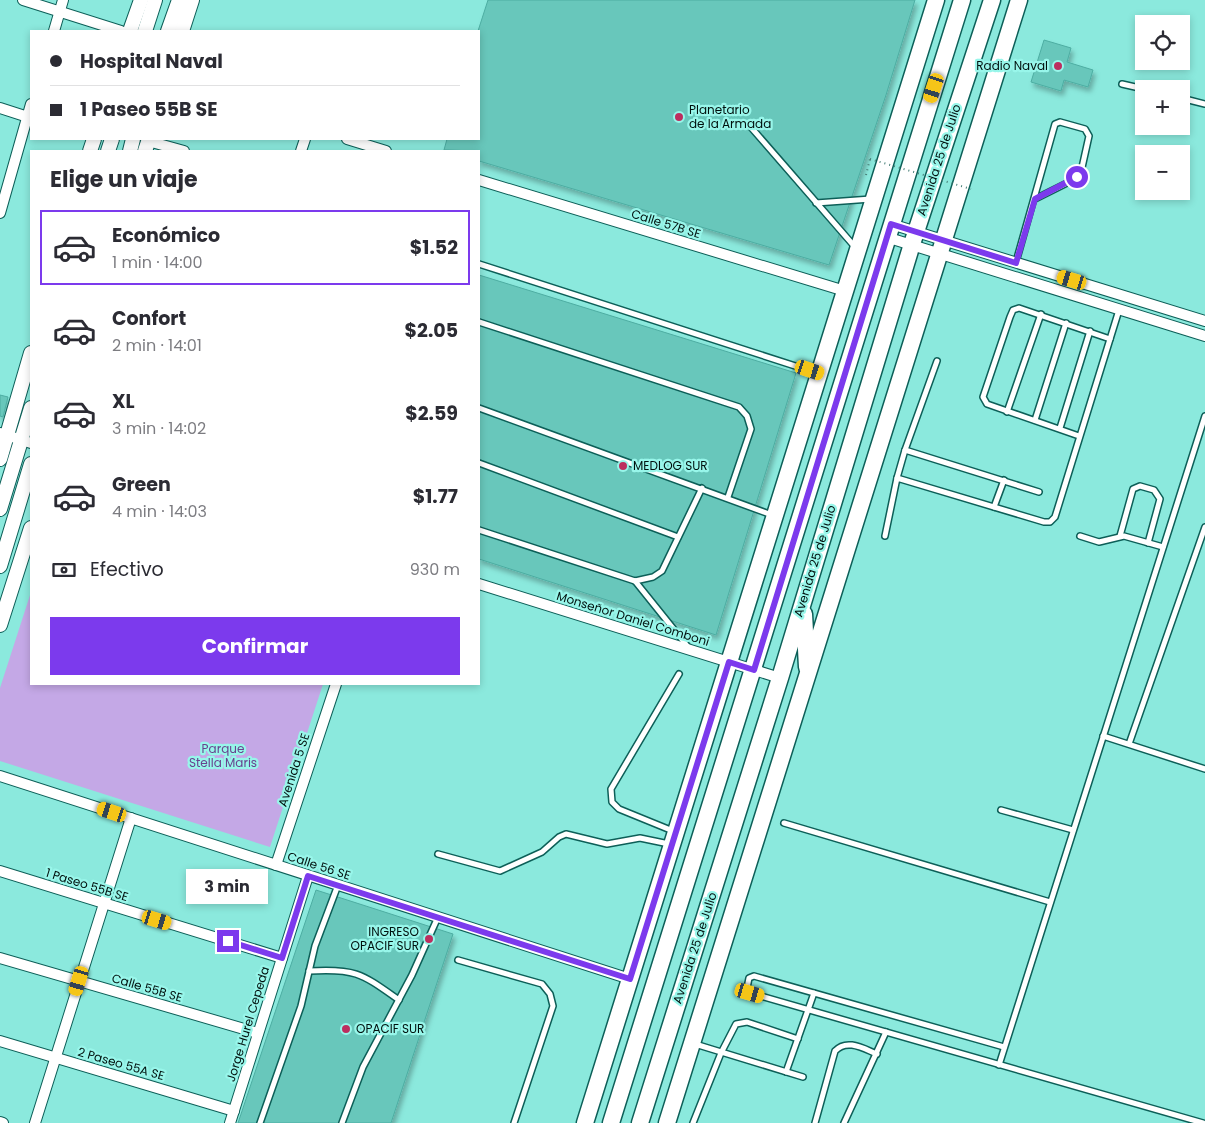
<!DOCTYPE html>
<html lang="es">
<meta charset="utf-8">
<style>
:root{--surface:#fff;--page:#f2f2f3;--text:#2b2b33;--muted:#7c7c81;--line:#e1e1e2;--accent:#7c3aed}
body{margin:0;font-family:Poppins,sans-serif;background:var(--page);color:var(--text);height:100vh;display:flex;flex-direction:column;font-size:19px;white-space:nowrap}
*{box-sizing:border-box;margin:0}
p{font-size:16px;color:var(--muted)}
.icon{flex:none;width:28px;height:28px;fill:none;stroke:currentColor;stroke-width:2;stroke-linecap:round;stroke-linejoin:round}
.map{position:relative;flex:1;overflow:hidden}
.details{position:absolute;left:30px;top:150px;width:450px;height:535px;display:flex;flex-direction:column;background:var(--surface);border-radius:0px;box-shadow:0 2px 8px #0003}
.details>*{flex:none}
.banner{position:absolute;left:30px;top:30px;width:450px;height:110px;border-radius:0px;box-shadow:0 2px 8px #0003;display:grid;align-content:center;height:110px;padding:0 20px;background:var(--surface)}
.controls{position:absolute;left:1135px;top:15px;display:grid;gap:10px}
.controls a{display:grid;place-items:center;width:55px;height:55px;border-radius:0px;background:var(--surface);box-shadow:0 2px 8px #0003;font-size:25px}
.end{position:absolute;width:22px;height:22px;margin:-11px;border:6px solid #7c3aed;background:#fff;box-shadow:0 0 0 2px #fff}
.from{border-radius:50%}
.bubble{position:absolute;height:35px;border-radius:0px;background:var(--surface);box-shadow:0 2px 8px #0003;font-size:16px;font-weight:700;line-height:35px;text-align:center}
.car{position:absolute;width:15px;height:30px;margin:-15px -8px;border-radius:6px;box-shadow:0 0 4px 1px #0007;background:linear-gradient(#f5c518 24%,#345 0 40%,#f5c518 0 76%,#345 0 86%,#f5c518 0)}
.banner b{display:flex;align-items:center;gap:18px;height:48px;font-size:19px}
.banner b+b{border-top:1px solid var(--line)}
.banner i{width:12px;height:12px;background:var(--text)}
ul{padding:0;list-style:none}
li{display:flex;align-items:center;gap:15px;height:75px;margin:0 10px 8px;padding:0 10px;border:2px solid transparent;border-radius:0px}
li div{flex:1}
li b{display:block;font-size:19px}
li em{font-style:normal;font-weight:700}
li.current{border-color:var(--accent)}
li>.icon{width:45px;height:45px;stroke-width:1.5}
h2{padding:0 20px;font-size:22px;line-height:60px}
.pay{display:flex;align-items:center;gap:12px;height:55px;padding:0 20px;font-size:19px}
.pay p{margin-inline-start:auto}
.primary-button{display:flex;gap:10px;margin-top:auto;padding:10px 20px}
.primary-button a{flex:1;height:58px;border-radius:0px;background:var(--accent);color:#fff;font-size:20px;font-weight:700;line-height:58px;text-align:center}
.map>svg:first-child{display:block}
</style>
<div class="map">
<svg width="1205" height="1123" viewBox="0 0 1205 1123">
<defs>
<filter id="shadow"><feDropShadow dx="2.5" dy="4.5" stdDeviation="2.5" flood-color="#0004"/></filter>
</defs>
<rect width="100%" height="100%" fill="#8be9dd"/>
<polygon fill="#c4a8e6" points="31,592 31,684 323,684 270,847 0,761 0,688"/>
<g fill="#68c7bb" stroke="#4dada2" filter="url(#shadow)">
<polygon points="488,0 915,0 886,95 829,265 479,161 479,151 444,150 447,139 479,139 478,31"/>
<polygon points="1044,40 1071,48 1067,62 1093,70 1088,87 1064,80 1061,91 1031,82"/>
<polygon points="479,275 796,373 716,635 479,559"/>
<polygon points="0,395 8,397 3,417 0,416"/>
<polygon points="316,890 453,934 391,1123 238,1123"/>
</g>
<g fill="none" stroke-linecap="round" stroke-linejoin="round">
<defs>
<g id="lane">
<polyline points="1122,84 1144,89"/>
<polyline points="1181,98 1205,104"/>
<polyline points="749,125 855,247"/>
<polyline points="816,203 871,199"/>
<polyline points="1016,262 1055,124 1060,122 1085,129 1089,136 1081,172 1069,182 1035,199"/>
<polyline points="479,264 817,373"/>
<polyline points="479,322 739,407 747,416 751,429 728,497"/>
<polyline points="479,408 772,515"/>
<polyline points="1007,412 1041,314"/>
<polyline points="1035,420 1066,323"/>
<polyline points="1060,428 1090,331"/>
<polyline points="1079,436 987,404 983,397 1010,317 1013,310 1019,308 1110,339"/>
<polyline points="905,450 1039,492"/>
<polyline points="479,463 678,537"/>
<polyline points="897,478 905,450 937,361"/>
<polyline points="994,507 1004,480"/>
<polyline points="479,530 635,581 653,577 662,571 702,488"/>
<polyline points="885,536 897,478 1044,522 1050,522 1055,517 1119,310"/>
<polyline points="1080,536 1099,542 1124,536 1163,547"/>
<polyline points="1120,536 1133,489 1140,486 1154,490 1160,499 1148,543"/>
<polyline points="635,581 688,647"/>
<polyline points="1103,736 1205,769"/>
<polyline points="1129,744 1205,527"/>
<polyline points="1001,810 1073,830"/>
<polyline points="784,823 1050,902"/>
<polyline points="673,831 619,809 612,802 611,789 679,674"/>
<polyline points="438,854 500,871 542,852 559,837 566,834 607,844 640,838 669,844"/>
<polyline points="458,960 542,984 550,994 553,1006 514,1123"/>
<path d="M309,971C356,968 362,974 399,1000"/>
<polyline points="695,1044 803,1077"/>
<polyline points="1004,1047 754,976 749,978 747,988 750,993 1203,1123"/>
<polyline points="999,1065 1205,416"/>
<polyline points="786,1072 814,993"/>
<polyline points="260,1123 301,1006 315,946 338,885"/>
<polyline points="342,1123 363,1067 412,975 438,917"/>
<polyline points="693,1123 721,1053 736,1024 747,1022 798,1039"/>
<path d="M815,1123L835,1051C847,1038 864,1049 877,1054"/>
<polyline points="844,1123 886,1032"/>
</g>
<g id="street">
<polyline points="23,0 121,31"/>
<polyline points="54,31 63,0"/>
<polyline points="0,108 31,118"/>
<polyline points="347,139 386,151"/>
<polyline points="148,141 184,151"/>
<polyline points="301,151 305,139"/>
<polyline points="479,180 845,291"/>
<polyline points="0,213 31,104"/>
<polyline points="891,224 1205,321"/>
<polyline points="886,237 1205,336"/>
<polyline points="0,433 31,443"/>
<polyline points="479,584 780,678"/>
<polyline points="0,776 630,979"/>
<polyline points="276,865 336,684"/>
<polyline points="0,871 282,958"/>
<polyline points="0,958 258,1033"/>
<polyline points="0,1041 234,1111"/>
<polyline points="0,1122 3,1123"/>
<polyline points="35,1123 131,818"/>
<polyline points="230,1123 308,876"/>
</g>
<g id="secondary">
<polyline points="130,31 141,0"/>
<polyline points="145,31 155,0"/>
<polyline points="168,31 179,0"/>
<polyline points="182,31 192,0"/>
<polyline points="90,151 94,139"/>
<polyline points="108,151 112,139"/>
<polyline points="130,151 133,139"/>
<polyline points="145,151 149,139"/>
<polyline points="0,459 31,353"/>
<polyline points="0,509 31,408"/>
<polyline points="0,566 31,464"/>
<polyline points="0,625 31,528"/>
</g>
<g id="primary">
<polyline points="804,614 807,667"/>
<polyline points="585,1123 936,0"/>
<polyline points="611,1123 962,0"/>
<polyline points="640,1123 780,678 912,244 992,0"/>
<polyline points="667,1123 1019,0"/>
</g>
</defs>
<use href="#lane" stroke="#0d5f58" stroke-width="8"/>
<use href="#street" stroke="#0d5f58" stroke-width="12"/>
<use href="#secondary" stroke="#0d5f58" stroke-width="16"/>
<use href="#primary" stroke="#0d5f58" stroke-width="19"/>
<polyline stroke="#467e76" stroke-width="2" stroke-dasharray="1 4" stroke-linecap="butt" points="866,175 870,159"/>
<use href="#lane" stroke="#fff" stroke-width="5"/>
<use href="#street" stroke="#fff" stroke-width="10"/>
<use href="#secondary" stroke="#fff" stroke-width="14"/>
<use href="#primary" stroke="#fff" stroke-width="16"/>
<polyline stroke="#467e76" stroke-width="2" stroke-dasharray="1 4" stroke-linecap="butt" points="870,159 971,189"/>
</g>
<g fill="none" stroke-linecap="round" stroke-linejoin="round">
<polyline stroke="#7c3aed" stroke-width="6" points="228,941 282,958 308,876 630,979 729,662 754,670 891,224 1016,263 1035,199 1077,177"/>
</g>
<g fill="#bc2e5f" stroke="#98f6ea" stroke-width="2">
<circle cx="1058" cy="66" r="5"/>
<circle cx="679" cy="117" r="5"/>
<circle cx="623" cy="466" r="5"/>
<circle cx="429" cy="939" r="5"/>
<circle cx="346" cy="1029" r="5"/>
</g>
<g text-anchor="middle" stroke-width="4.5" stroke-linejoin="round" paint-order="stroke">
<g font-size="12" fill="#00110e" stroke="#98f6ea" text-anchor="start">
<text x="1048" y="70" text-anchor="end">Radio Naval</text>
<text x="689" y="114">Planetario<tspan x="689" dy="14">de la Armada</tspan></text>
<text x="633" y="470">MEDLOG SUR</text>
<text x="419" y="936" text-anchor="end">INGRESO<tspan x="419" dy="14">OPACIF SUR</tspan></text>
<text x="356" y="1033">OPACIF SUR</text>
</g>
<g font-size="12" fill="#00110e" stroke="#98f6ea">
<text transform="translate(939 160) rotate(-72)" y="4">Avenida 25 de Julio</text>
<text transform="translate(666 224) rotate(17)" y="4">Calle 57B SE</text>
<text transform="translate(815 561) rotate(-73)" y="4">Avenida 25 de Julio</text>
<text transform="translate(633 619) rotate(17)" y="4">Monseñor Daniel Comboni</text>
<text transform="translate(294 770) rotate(-72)" y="4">Avenida 5 SE</text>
<text transform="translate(319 866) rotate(18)" y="4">Calle 56 SE</text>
<text transform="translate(87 885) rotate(17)" y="4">1 Paseo 55B SE</text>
<text transform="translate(695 948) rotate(-72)" y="4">Avenida 25 de Julio</text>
<text transform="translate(147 988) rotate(16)" y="4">Calle 55B SE</text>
<text transform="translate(248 1024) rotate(-73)" y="4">Jorge Hurel Cepeda</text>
<text transform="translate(121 1064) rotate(16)" y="4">2 Paseo 55A SE</text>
</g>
<g font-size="12" fill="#68428e" stroke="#98f6ea">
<text x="223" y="753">Parque<tspan x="223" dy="14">Stella Maris</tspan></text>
</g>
</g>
</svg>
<div class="controls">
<a><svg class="icon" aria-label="locate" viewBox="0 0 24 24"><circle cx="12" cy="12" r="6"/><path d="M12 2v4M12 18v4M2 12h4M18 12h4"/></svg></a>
<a>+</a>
<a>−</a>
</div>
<i class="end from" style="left:1077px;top:177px"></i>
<i class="end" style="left:228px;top:941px"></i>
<div class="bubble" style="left:186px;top:869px;width:82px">3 min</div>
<i class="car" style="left:934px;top:88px;rotate:198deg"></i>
<i class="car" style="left:1072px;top:280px;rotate:287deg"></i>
<i class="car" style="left:810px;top:370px;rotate:108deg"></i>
<i class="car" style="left:112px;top:812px;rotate:288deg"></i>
<i class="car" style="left:157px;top:920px;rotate:107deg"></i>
<i class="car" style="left:79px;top:981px;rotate:197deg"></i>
<i class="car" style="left:750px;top:993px;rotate:106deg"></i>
<div class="banner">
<b><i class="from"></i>Hospital Naval</b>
<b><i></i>1 Paseo 55B SE</b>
</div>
<section class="details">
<h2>Elige un viaje</h2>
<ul>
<li class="current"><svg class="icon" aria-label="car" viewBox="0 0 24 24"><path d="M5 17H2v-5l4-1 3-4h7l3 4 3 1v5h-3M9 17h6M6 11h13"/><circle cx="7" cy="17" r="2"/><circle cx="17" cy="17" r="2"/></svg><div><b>Económico</b><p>1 min · 14:00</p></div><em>$1.52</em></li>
<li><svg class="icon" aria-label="car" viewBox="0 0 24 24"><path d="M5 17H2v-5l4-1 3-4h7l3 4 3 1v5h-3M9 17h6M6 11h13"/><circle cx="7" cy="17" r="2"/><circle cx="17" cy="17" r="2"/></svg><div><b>Confort</b><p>2 min · 14:01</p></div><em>$2.05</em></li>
<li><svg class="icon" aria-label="car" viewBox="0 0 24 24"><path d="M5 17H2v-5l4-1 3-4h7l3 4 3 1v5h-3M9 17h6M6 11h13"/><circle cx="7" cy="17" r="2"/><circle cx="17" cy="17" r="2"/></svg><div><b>XL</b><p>3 min · 14:02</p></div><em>$2.59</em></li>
<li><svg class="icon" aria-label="car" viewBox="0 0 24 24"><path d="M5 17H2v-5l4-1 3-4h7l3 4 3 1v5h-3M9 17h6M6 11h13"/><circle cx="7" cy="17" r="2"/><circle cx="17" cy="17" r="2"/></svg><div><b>Green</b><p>4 min · 14:03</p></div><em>$1.77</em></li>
</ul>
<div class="pay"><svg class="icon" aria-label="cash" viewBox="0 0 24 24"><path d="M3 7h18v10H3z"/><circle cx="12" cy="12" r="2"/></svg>Efectivo<p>930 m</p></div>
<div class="primary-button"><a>Confirmar</a></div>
</section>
</div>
